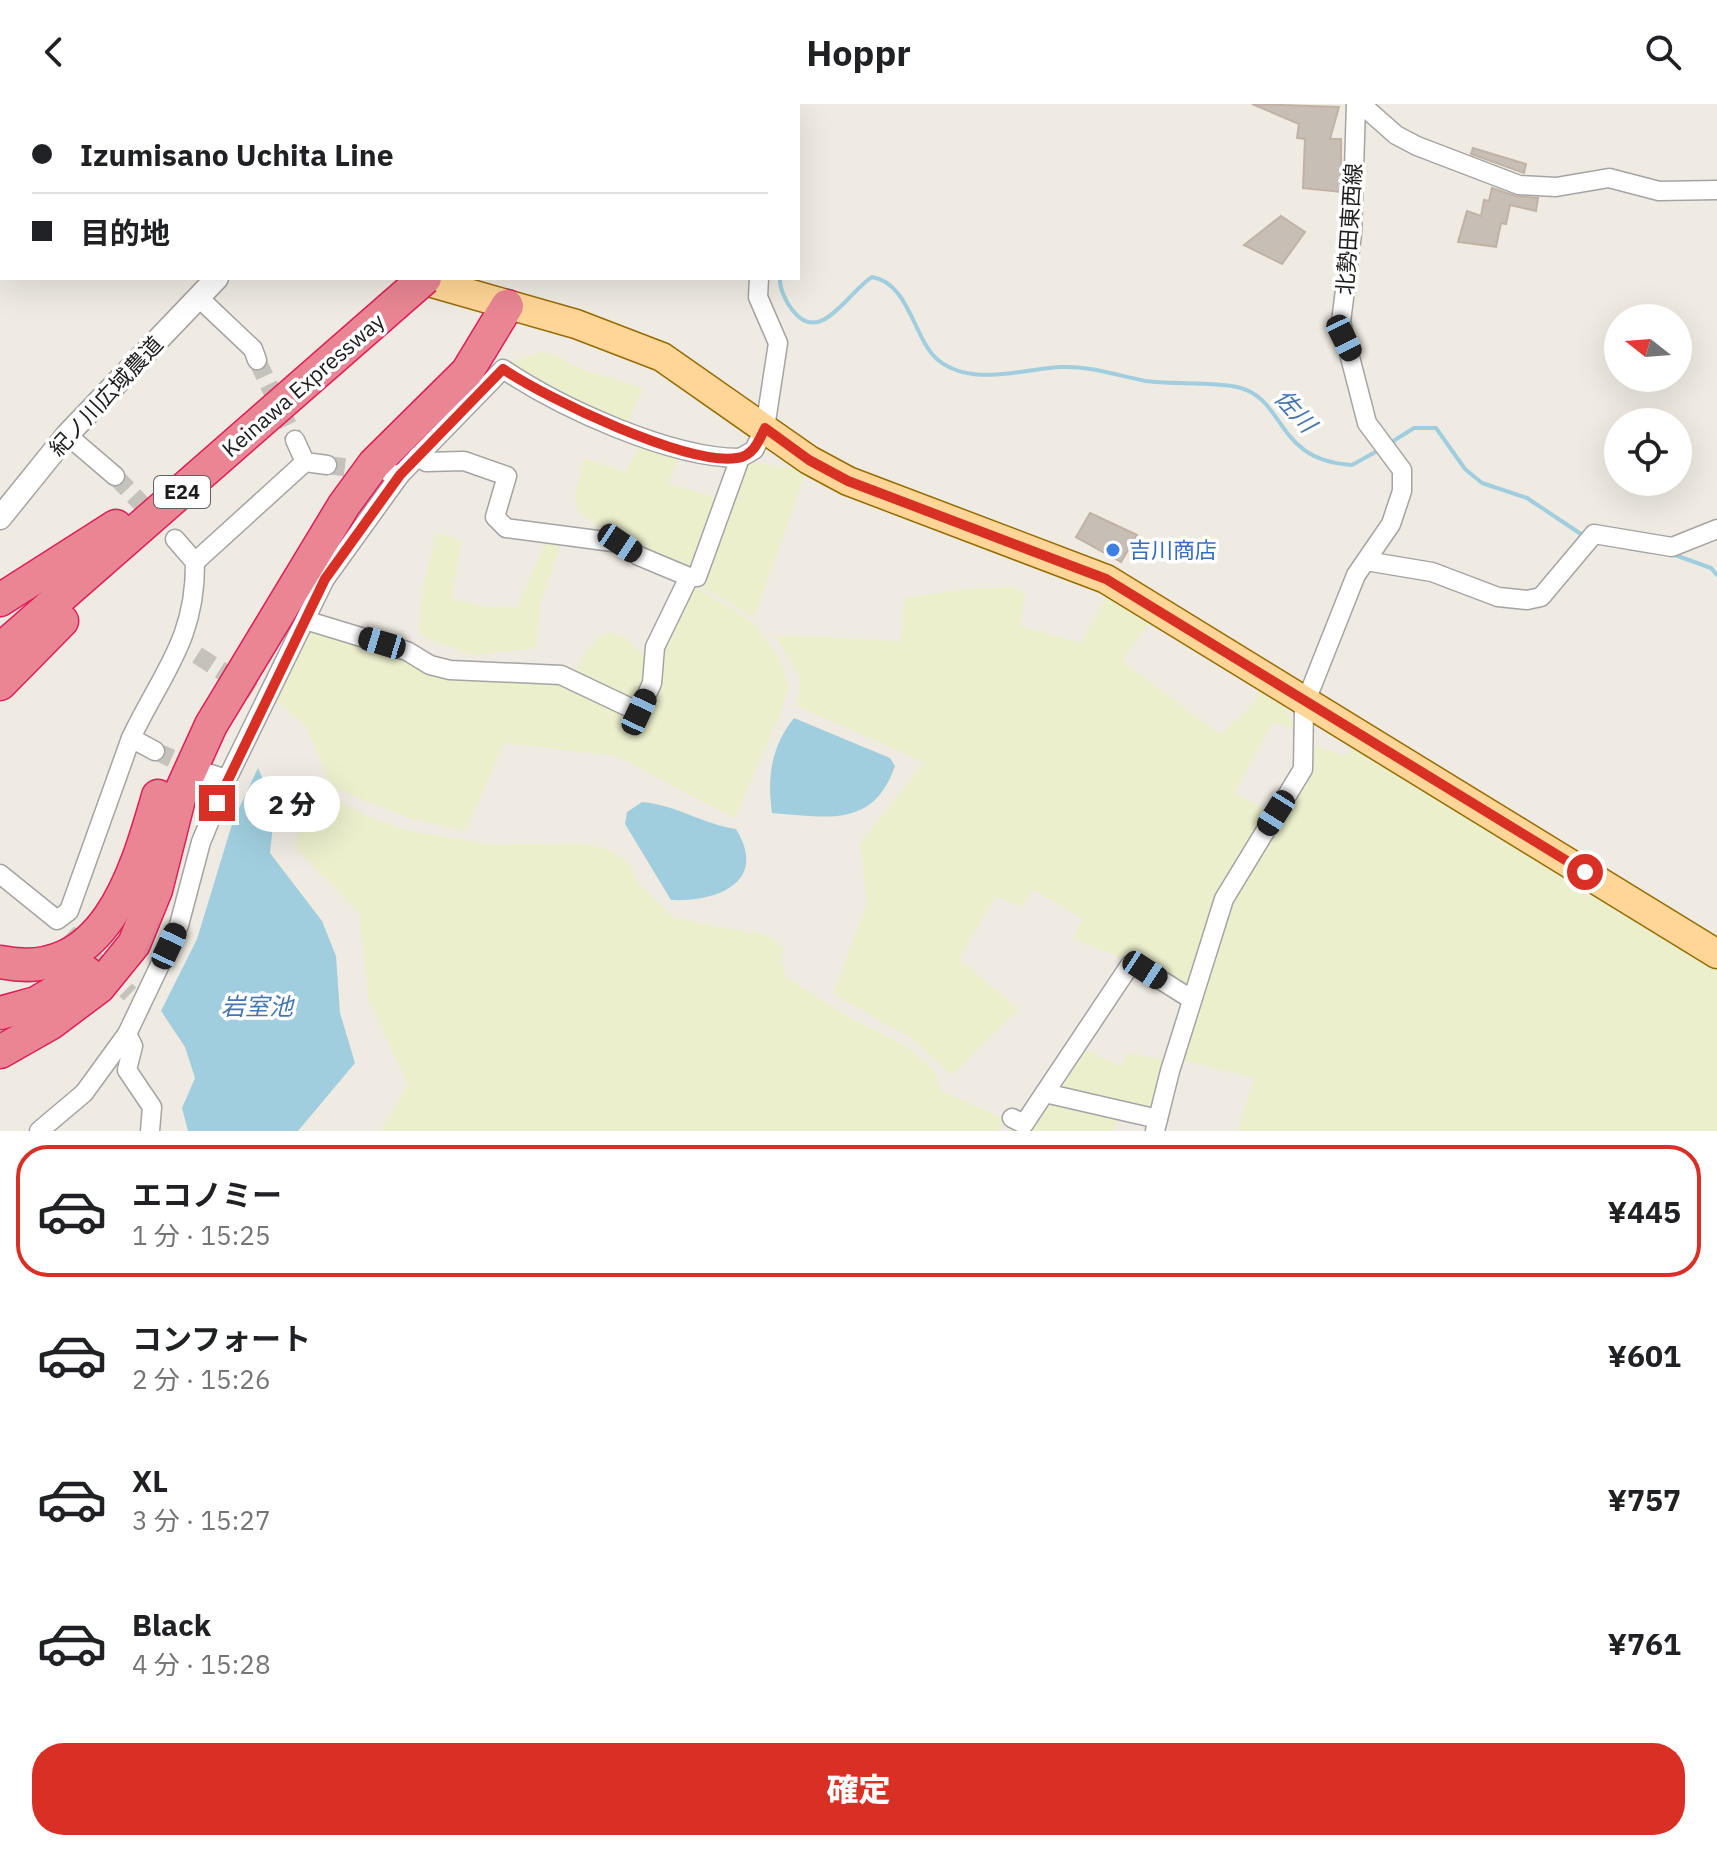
<!DOCTYPE html>
<html lang="ja">
<meta charset="utf-8">
<style>
:root{--surface:#fff;--page:#f2f2f2;--text:#202124;--muted:#757577;--line:#e0e0e0;--accent:#d93025}
body{margin:0;font-family:"IBM Plex Sans","Noto Sans JP",sans-serif;background:var(--page);color:var(--text);height:100vh;display:flex;flex-direction:column;font-size:30px;white-space:nowrap}
*{box-sizing:border-box;margin:0}
p{font-size:26px;color:var(--muted)}
.icon{flex:none;width:44px;height:44px;fill:none;stroke:currentColor;stroke-width:2;stroke-linecap:round;stroke-linejoin:round}
.map{position:relative;height:1027px;overflow:hidden}
.side{display:flex;flex-direction:column;background:var(--surface);flex:1}
.side>*{flex:none}
.hud{position:absolute;left:0px;top:0px;width:800px;height:176px;box-shadow:0 8px 32px #0002;display:grid;align-content:center;height:176px;padding:0 32px;background:var(--surface)}
.needle{width:52px;rotate:287deg}
.fabs{position:absolute;left:1604px;top:200px;display:grid;gap:16px}
.fabs a{display:grid;place-items:center;width:88px;height:88px;border-radius:50%;background:var(--surface);box-shadow:0 8px 32px #0002;font-size:40px}
.end{position:absolute;width:36px;height:36px;margin:-18px;border:10px solid #d93025;background:#fff;box-shadow:0 0 0 4px #fff}
.from{border-radius:50%}
.bubble{position:absolute;height:56px;border-radius:28px;background:var(--surface);box-shadow:0 8px 32px #0002;font-size:26px;font-weight:800;line-height:56px;text-align:center}
.car{position:absolute;width:24px;height:48px;margin:-24px -12px;border-radius:10px;box-shadow:0 0 6px 2px #0007;background:linear-gradient(#222 24%,#8ab4d8 0 40%,#222 0 76%,#8ab4d8 0 86%,#222 0)}
.hud b{display:flex;align-items:center;gap:28px;height:76px;font-size:30px}
.hud b+b{border-top:2px solid var(--line)}
.hud i{width:20px;height:20px;background:var(--text)}
ul{padding:14px 0 0;list-style:none}
li{display:flex;align-items:center;gap:24px;height:132px;margin:0 16px 12px;padding:0 16px;border:4px solid transparent;border-radius:32px}
li div{flex:1}
li b{display:block;font-size:30px}
li em{font-style:normal;font-weight:800}
li.on{border-color:var(--accent)}
li>.icon{width:72px;height:72px;stroke-width:1.5}
.button{display:flex;gap:16px;margin-top:auto;padding:16px 32px}
.button a{flex:1;height:92px;border-radius:32px;background:var(--accent);color:#fff;font-size:32px;font-weight:800;line-height:92px;text-align:center}
header{display:flex;justify-content:space-between;align-items:center;height:104px;padding:0 32px;background:var(--surface);font-size:36px;font-weight:800}
.map>svg:first-child{display:block}
</style>
<header><svg class="icon" aria-label="back" viewBox="0 0 24 24"><path d="M15 5l-7 7 7 7"/></svg>Hoppr<svg class="icon" aria-label="search" viewBox="0 0 24 24"><circle cx="10" cy="10" r="6"/><path d="M15 15l6 6"/></svg></header>
<div class="map">
<svg width="1717" height="1027" viewBox="0 0 1717 1027">
<rect width="100%" height="100%" fill="#efebe2"/>
<g fill="#ebefcc">
<polygon points="540,248 556,251 578,264 643,284 627,320 592,307 506,260"/>
<polygon points="643,337 680,348 669,380 718,394 697,464 689,468 642,448 578,408 575,391 584,354 626,368"/>
<polygon points="746,357 806,367 754,514 702,483"/>
<polygon points="436,429 462,436 451,495 489,503 517,503 547,435 561,439 540,501 536,544 474,551 426,535 419,527 422,488"/>
<polygon points="691,480 753,518 782,558 788,583 781,608 735,714 616,652 504,639 466,727 411,715 332,683 306,623 277,597 309,529 322,525 406,550 429,566 561,575 641,613 660,543"/>
<polygon points="1014,483 1025,491 1020,522 1081,539 1108,489 1153,513 1122,557 1220,630 1247,607 1259,588 1283,599 1296,625 1273,618 1234,689 1266,706 1221,790 1187,879 1177,883 1149,864 1073,835 1083,815 1032,785 1023,803 996,792 959,855 1019,905 951,971 911,934 833,890 867,799 860,740 924,658 797,602 800,575 775,531 901,537 904,494 966,485"/>
<polygon points="608,529 623,532 645,552 648,571 638,600 574,572 584,551 599,533"/>
<polygon points="1355,639 1717,864 1717,1027 1237,1027 1255,974 1180,956 1232,792 1312,641 1345,652"/>
<polygon points="307,680 364,711 405,726 491,741 581,739 607,745 628,758 640,782 675,814 769,832 783,844 781,856 785,872 850,914 906,942 935,967 940,986 1005,1015 997,1027 381,1027 408,980 369,898 359,809 295,743"/>
<polygon points="1083,944 1121,962 1129,949 1164,956 1149,1008 1053,985"/>
<polygon points="1045,994 1119,1010 1113,1027 1023,1027"/>
</g>
<g fill="#a0cede">
<path d="M794,614L890,654L895,662C873,725 827,713 772,709C767,673 771,643 794,614Z"/>
<polygon points="258,664 275,703 270,749 322,817 336,852 340,909 355,959 298,1027 188,1027 182,1004 195,974 185,943 161,907 197,835 233,717"/>
<path d="M642,698C676,701 703,720 736,725C769,779 716,798 671,796L625,720L627,708Z"/>
</g>
<g fill="none" stroke-linecap="round" stroke-linejoin="round">
<g stroke="#a0cede" stroke-width="4">
<polyline points="190,0 215,0"/>
<polyline points="258,0 263,2"/>
<path d="M780,174C779,184 787,200 794,208C821,241 848,188 872,173C910,179 914,237 938,256C973,284 1024,264 1062,263C1091,262 1119,272 1146,277C1176,281 1208,277 1237,283C1287,294 1274,357 1352,361L1379,346"/>
<polyline points="1390,339 1414,324 1436,324 1465,365 1482,379 1527,394 1584,432"/>
<polyline points="1627,444 1650,448"/>
<polyline points="1675,451 1711,464 1717,471"/>
</g>
</g>
<g fill="#c7beb5" stroke="#c1b2a4" stroke-width="2">
<polygon points="1252,0 1339,3 1330,35 1341,35 1341,88 1303,84 1305,35 1297,34 1299,20"/>
<polygon points="1473,44 1526,60 1524,69 1471,50"/>
<polygon points="1492,84 1515,92 1538,94 1536,107 1510,101 1506,120 1501,119 1496,143 1458,138 1467,107 1481,112 1484,96 1489,97"/>
<polygon points="1281,112 1305,128 1282,160 1244,141"/>
<polygon points="1090,409 1137,431 1121,458 1076,433"/>
</g>
<g fill="none" stroke-linecap="round" stroke-linejoin="round">
<g stroke="#c5c2bb" stroke-width="18" stroke-dasharray="18 9" stroke-linecap="butt">
<polyline points="257,256 295,336"/>
<polyline points="327,361 374,367"/>
<polyline points="115,372 175,435"/>
<polyline points="197,551 253,587"/>
<polyline points="155,647 198,666"/>
<polyline points="68,829 130,890"/>
</g>
<defs>
<g id="minor">
<polyline points="1361,0 1396,31 1417,42 1519,81 1556,83 1609,74 1659,87 1717,86"/>
<polyline points="756,2 756,0"/>
<polyline points="198,193 253,245 257,256"/>
<polyline points="67,331 115,372"/>
<polyline points="295,336 305,358 327,361"/>
<polyline points="418,352 426,358 464,357 507,372 495,413 506,424 620,439 639,452 689,473 697,473 740,354 754,346 765,324 778,239 758,193 759,174"/>
<path d="M389,369L400,371L503,265C561,304 670,354 740,354"/>
<polyline points="1366,457 1432,468 1498,493 1527,496 1541,493 1594,430 1672,443 1717,425"/>
<polyline points="195,458 305,358"/>
<polyline points="305,516 407,547 430,561 450,566 561,571 639,608 652,579 655,543 689,473"/>
<path d="M155,647L131,634C162,569 196,535 195,458L175,435"/>
<polyline points="227,675 325,475 400,371"/>
<polyline points="0,770 57,816 69,807 131,634"/>
<polyline points="127,930 133,942 127,966 152,1003 150,1027"/>
<polyline points="1045,989 1158,1015"/>
<polyline points="1012,1014 1024,1020 1130,861 1145,866 1191,895"/>
<polyline points="39,1027 84,989 127,930 179,821 201,738 227,675 201,667"/>
<polyline points="1155,1027 1170,967 1224,795 1303,665 1304,602 1356,471 1391,420 1402,387 1402,366 1367,319 1341,218 1352,130 1356,0"/>
</g>
<g id="tertiary">
<polyline points="391,2 393,0"/>
<polyline points="0,414 67,331 217,174"/>
</g>
<g id="primary">
<polyline points="0,83 2,83"/>
<polyline points="415,174 576,220 662,253 809,356 848,377 1106,475 1717,850"/>
</g>
<g id="motorway">
<polyline points="599,2 601,0"/>
<polyline points="0,496 116,422"/>
<polyline points="0,546 394,201"/>
<polyline points="0,580 62,517"/>
<path d="M0,858C105,880 136,768 158,692"/>
<polyline points="0,909 36,899 87,869"/>
<polyline points="0,948 51,919 99,883 134,840 156,786 181,687 211,621 344,401 374,360 467,268 507,202"/>
</g>
</defs>
<use href="#minor" stroke="#a4a4a4" stroke-width="21"/>
<use href="#tertiary" stroke="#a4a4a4" stroke-width="25"/>
<use href="#primary" stroke="#966b00" stroke-width="31"/>
<use href="#motorway" stroke="#df1d57" stroke-width="35"/>
<use href="#minor" stroke="#fff" stroke-width="18"/>
<use href="#tertiary" stroke="#fff" stroke-width="22"/>
<use href="#primary" stroke="#ffd697" stroke-width="28"/>
<use href="#motorway" stroke="#ea8694" stroke-width="32"/>
<defs>
<polyline id="motorway-bridge" points="394,201 425,174"/>
</defs>
<use href="#motorway-bridge" stroke="#df1d57" stroke-width="35" stroke-linecap="butt"/>
<use href="#motorway-bridge" stroke="#ea8694" stroke-width="32"/>
</g>
<g fill="none" stroke-linecap="round" stroke-linejoin="round">
<path stroke="#d93025" stroke-width="10" d="M217,699L325,475L400,371L503,265C546,294 687,362 737,354C753,352 759,337 765,324L809,356L848,377L1106,475L1585,768"/>
</g>
<circle fill="#3f7fe0" stroke="#fff" stroke-width="3" cx="1113" cy="446" r="8"/>
<g text-anchor="middle" stroke-width="7" stroke-linejoin="round" paint-order="stroke">
<rect fill="#fff" stroke="#616161" stroke-width="2" x="154" y="372" width="56" height="32" rx="6"/>
<g font-size="20" font-weight="bold" fill="#1d1d1d">
<text x="182" y="395">E24</text>
</g>
<g font-size="22" fill="#1d1d1d" stroke="#fff">
<text transform="translate(1349 125) rotate(-86)" y="8">北勢田東西線</text>
<text transform="translate(303 281) rotate(-41)" y="8">Keinawa Expressway</text>
<text transform="translate(106 292) rotate(-47)" y="8">紀ノ川広域農道</text>
</g>
<g font-size="22" fill="#366cbe" stroke="#fff" text-anchor="start">
<text x="1129" y="454">吉川商店</text>
</g>
<g font-size="24" font-style="italic" fill="#4676b0" stroke="#fff">
<text transform="translate(1295 307) rotate(48)" y="8">佐川</text>
<text x="257" y="911">岩室池</text>
</g>
</g>
</svg>
<div class="fabs">
<a><svg class="needle" viewBox="-14 -14 28 28"><path d="M0-13l5 13h-10z" fill="#e53935"/><path d="M0 13l5-13h-10z" fill="#757577"/></svg></a>
<a><svg class="icon" aria-label="locate" viewBox="0 0 24 24"><circle cx="12" cy="12" r="6"/><path d="M12 2v4M12 18v4M2 12h4M18 12h4"/></svg></a>
</div>
<i class="end from" style="left:1585px;top:768px"></i>
<i class="end" style="left:217px;top:699px"></i>
<div class="bubble" style="left:244px;top:672px;width:96px">2 分</div>
<i class="car" style="left:1344px;top:234px;rotate:154deg"></i>
<i class="car" style="left:620px;top:439px;rotate:124deg"></i>
<i class="car" style="left:382px;top:539px;rotate:287deg"></i>
<i class="car" style="left:639px;top:608px;rotate:25deg"></i>
<i class="car" style="left:1276px;top:709px;rotate:212deg"></i>
<i class="car" style="left:169px;top:842px;rotate:25deg"></i>
<i class="car" style="left:1145px;top:866px;rotate:123deg"></i>
<div class="hud">
<b><i class="from"></i>Izumisano Uchita Line</b>
<b><i></i>目的地</b>
</div>
</div>
<section class="side">
<ul>
<li class="on"><svg class="icon" aria-label="car" viewBox="0 0 24 24"><path d="M5 17H2v-5l4-1 3-4h7l3 4 3 1v5h-3M9 17h6M6 11h13"/><circle cx="7" cy="17" r="2"/><circle cx="17" cy="17" r="2"/></svg><div><b>エコノミー</b><p>1 分 · 15:25</p></div><em>¥445</em></li>
<li><svg class="icon" aria-label="car" viewBox="0 0 24 24"><path d="M5 17H2v-5l4-1 3-4h7l3 4 3 1v5h-3M9 17h6M6 11h13"/><circle cx="7" cy="17" r="2"/><circle cx="17" cy="17" r="2"/></svg><div><b>コンフォート</b><p>2 分 · 15:26</p></div><em>¥601</em></li>
<li><svg class="icon" aria-label="car" viewBox="0 0 24 24"><path d="M5 17H2v-5l4-1 3-4h7l3 4 3 1v5h-3M9 17h6M6 11h13"/><circle cx="7" cy="17" r="2"/><circle cx="17" cy="17" r="2"/></svg><div><b>XL</b><p>3 分 · 15:27</p></div><em>¥757</em></li>
<li><svg class="icon" aria-label="car" viewBox="0 0 24 24"><path d="M5 17H2v-5l4-1 3-4h7l3 4 3 1v5h-3M9 17h6M6 11h13"/><circle cx="7" cy="17" r="2"/><circle cx="17" cy="17" r="2"/></svg><div><b>Black</b><p>4 分 · 15:28</p></div><em>¥761</em></li>
</ul>
<div class="button"><a>確定</a></div>
</section>
